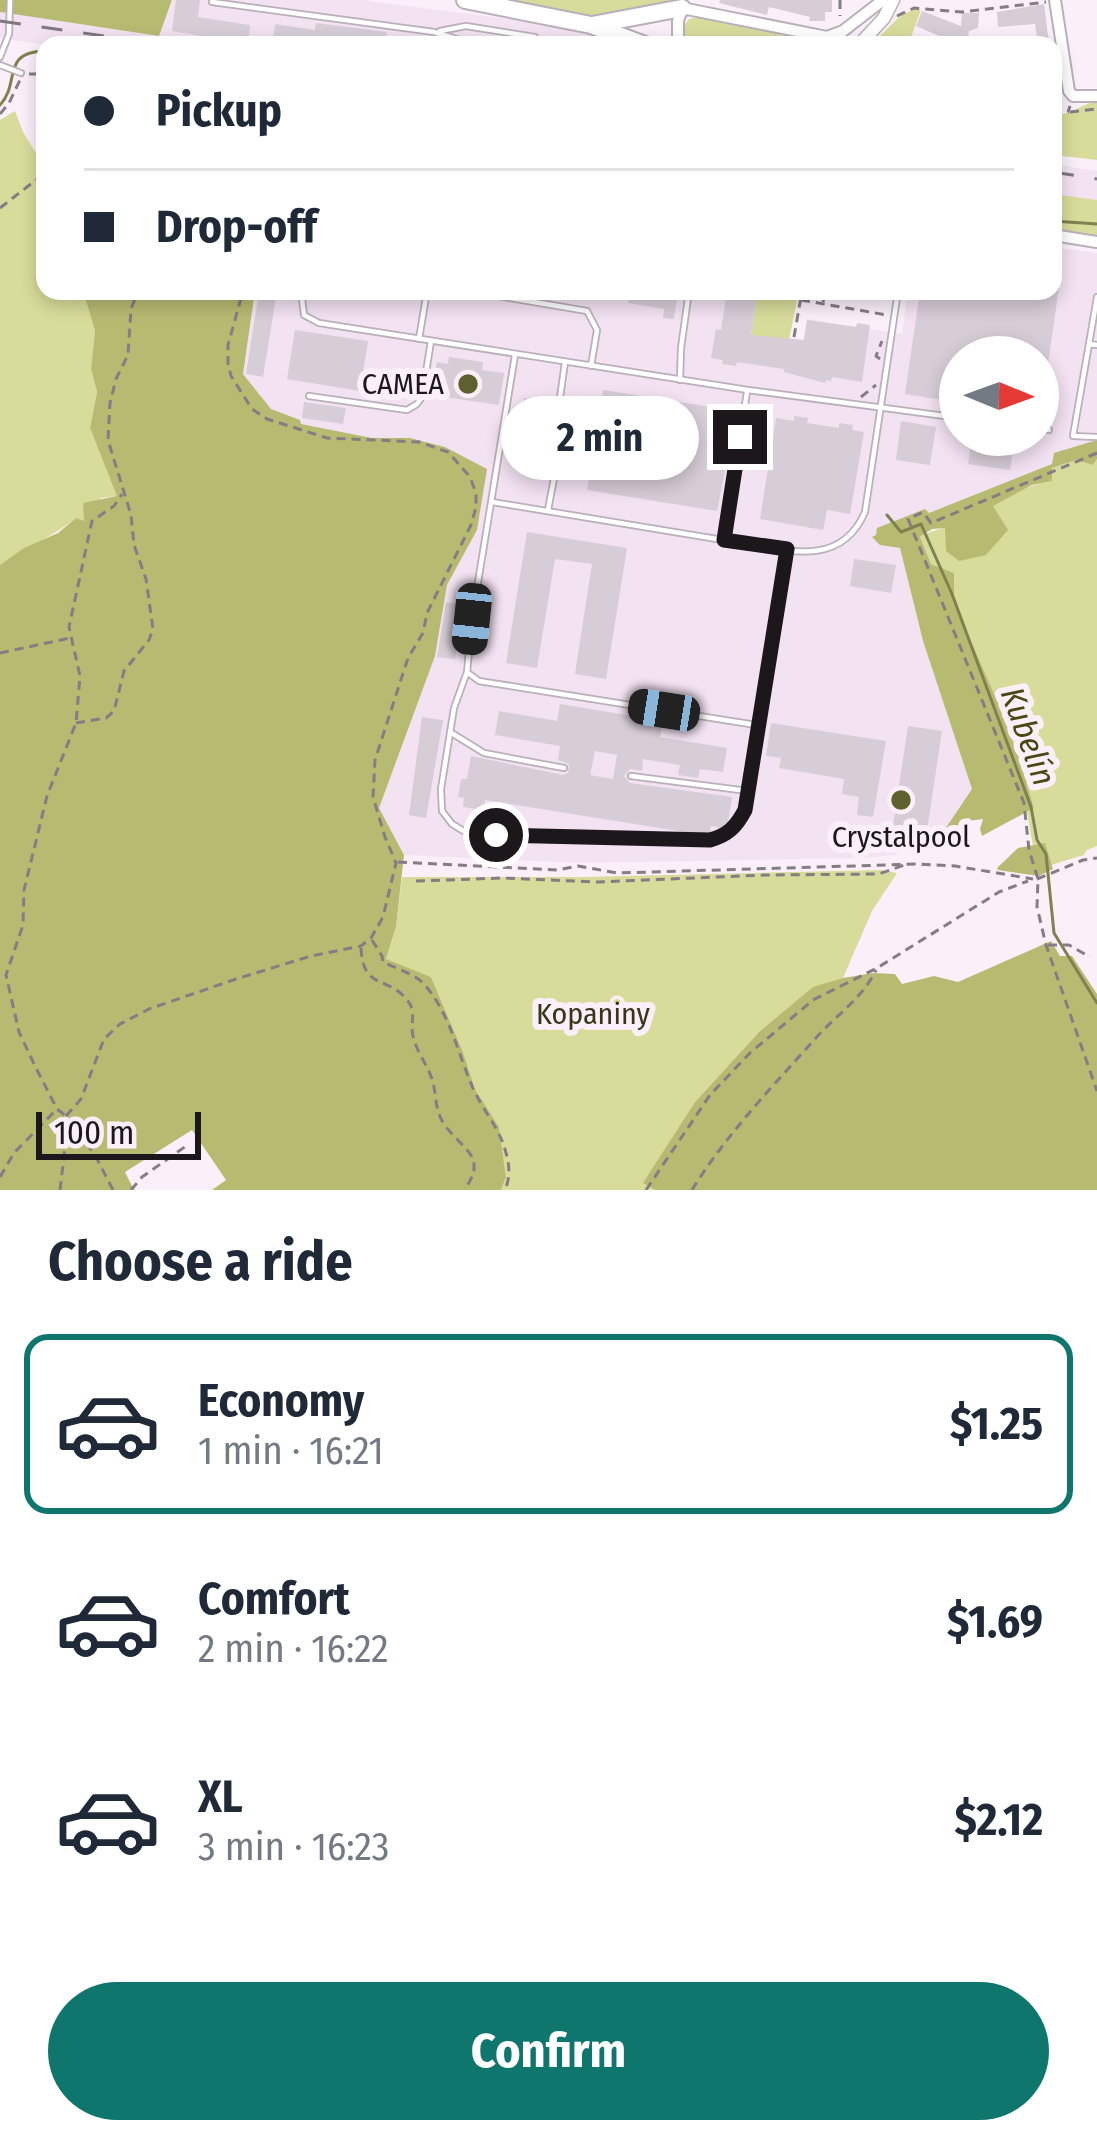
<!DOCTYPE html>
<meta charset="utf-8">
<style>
:root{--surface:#fff;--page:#f2f2f3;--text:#1f2937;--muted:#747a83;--line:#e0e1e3;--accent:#0f766e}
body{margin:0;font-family:"Fira Sans Condensed",sans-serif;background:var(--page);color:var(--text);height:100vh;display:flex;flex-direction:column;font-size:45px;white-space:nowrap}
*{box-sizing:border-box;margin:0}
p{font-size:39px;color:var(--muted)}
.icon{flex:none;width:66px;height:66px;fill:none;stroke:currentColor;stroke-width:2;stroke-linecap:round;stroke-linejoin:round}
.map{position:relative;height:1190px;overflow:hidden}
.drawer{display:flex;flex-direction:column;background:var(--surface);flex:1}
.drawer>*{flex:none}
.guide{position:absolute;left:36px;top:36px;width:1026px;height:264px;border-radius:24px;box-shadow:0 6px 18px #0003;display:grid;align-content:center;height:264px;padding:0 48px;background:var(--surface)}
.needle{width:78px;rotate:91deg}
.tools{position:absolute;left:939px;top:336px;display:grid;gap:24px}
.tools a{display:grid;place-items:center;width:120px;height:120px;border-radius:50%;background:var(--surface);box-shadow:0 6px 18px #0003;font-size:60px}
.scale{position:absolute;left:36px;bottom:30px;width:165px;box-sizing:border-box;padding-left:12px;border:6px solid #1b171b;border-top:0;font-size:33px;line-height:42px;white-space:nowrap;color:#1b171b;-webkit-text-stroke:9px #fbf0fa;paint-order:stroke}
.end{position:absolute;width:54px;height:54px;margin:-27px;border:15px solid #1b171b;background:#fff;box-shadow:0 0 0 6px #fff}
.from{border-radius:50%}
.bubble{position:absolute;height:84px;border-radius:42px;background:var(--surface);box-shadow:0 6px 18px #0003;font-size:39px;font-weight:700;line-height:84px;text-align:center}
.car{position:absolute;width:36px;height:72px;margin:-36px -18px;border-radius:15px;box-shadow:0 0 9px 3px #0007;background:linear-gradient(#222 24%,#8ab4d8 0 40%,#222 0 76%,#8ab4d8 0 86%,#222 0)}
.guide b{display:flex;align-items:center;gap:42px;height:114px;font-size:45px}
.guide b+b{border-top:3px solid var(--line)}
.guide i{width:30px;height:30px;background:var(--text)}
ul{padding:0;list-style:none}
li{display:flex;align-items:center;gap:36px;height:180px;margin:0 24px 18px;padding:0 24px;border:6px solid transparent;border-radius:24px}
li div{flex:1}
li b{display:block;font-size:45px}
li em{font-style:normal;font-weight:700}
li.current{border-color:var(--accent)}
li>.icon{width:108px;height:108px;stroke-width:1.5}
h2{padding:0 48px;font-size:54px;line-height:144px}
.cta{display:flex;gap:24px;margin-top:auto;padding:24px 48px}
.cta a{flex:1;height:138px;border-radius:72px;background:var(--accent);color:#fff;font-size:48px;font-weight:700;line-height:138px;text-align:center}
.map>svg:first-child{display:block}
</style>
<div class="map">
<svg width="1097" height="1190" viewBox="0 0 1097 1190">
<rect width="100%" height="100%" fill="#fbf0fa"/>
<g fill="#f3e2f2" fill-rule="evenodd">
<polygon points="173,0 362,0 577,28 624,45 240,45 164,35 219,45 47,45 0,38 0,12 158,36"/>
<polygon points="1053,164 1097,171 1097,200 1053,194"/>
<path d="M1053,247L1097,253V446L880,545L900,548L923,641L972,789L945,829L942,840L894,855L861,858L577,863L404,855L379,808L435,656L447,585L477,530L445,447L410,438H372L300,424V420L271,409L243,374L255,291H758L789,338L803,340L807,319L902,334L908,291H1053ZM960,357H1038V435H960Z"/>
</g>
<g fill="#d8dc9a">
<polygon points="502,0 671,0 666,5 600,18"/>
<polygon points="914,9 921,10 908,45 871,45 899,17"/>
<polygon points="698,17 807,41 826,44 842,40 844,45 698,45 685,38 682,28 689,19"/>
<path d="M1097,102V160L1053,155V114C1073,117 1079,103 1097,102Z"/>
<path d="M15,111L23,132L45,168V291H83L95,331L91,369L97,392L90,428L118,496L101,498L85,522L76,518C52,537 25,548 0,565V120Z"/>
<polygon points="1053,194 1097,200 1097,236 1053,230"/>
<polygon points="758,291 799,291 789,340 751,335"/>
<path d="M1097,459V846L1087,850L1084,855L1051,865L1045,844L1033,846L1027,812L1034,808L1020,760L954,603V573L931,564L920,537C932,530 943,529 955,523C986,509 1017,487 1051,481L1052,468L1076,460L1093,465Z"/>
<polygon points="881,870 897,873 872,911 843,978 813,988 759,1032 695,1102 644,1183 655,1190 501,1190 506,1177 499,1127 475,1089 463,1052 431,977 386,960 396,927 402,877 582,877"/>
</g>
<g fill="#b7bb72">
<polygon points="0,0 172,0 159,36 0,12"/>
<polygon points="83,291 255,291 243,374 271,409 300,420 301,424 372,438 410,438 445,447 487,469 477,530 447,585 435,656 379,808 404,855 396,927 386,959 431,977 463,1052 475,1089 499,1127 506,1177 501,1190 212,1190 226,1180 192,1130 125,1172 134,1190 0,1190 0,565 24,548 58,533 76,518 84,521 83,503 117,496 90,428 97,392 91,369 95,331"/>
<polygon points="1097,440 1097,459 1093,465 1076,460 1052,468 1052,481 1032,485 993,506 1008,530 986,555 959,561 946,551 945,528 932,529 920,537 931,564 954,573 954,603 994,694 1020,760 1034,808 982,836 980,829 983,819 968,821 970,829 958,842 949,842 952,833 942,840 945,829 972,789 923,641 900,548 880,545 872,537 876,535 877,528 925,509 929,513 1052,464 1054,453"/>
<polygon points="1045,843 1053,869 1039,876 998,870 997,868 1018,848"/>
<polygon points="1051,941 1060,956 1072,956 1097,994 1097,1190 655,1190 643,1183 695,1102 759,1032 813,987 843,978 873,973 895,974 902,984 934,976 958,982"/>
</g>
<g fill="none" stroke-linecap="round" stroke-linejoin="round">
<g stroke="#7f814f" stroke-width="3">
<path d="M0,105C21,83 0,52 45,51"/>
<polyline points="1053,221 1097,224"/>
<polyline points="887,515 901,532 921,524 952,594 1031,807 1037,840 1046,854 1054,933 1097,1003"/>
</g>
</g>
<g fill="#d7cdd7" fill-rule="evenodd">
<polygon points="176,0 200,0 198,17 250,25 248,44 172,31"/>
<polygon points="720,0 832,0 832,12 825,12 825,21 809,21 810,17 769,7 767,15 719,3"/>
<polygon points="1044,4 1049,43 1038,45 1035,24 998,27 997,12"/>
<polygon points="922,11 961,26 962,13 979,13 978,28 969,31 968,37 955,36 953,42 916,26"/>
<polygon points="316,23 387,32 386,36 415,39 415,45 272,45 275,24 315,30"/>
<polygon points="1053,265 1062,266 1048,364 1038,363 1038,357 960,357 960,403 905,394 920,291 1053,291"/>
<polygon points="259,291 277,291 263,377 246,374"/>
<polygon points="630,291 678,291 674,319 663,318 664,309 628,303"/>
<polygon points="727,291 758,291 751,335 804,340 807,320 856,327 857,323 870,325 862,382 832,377 831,381 826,380 825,383 784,372 784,369 737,362 736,366 722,364 723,360 711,358 716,329 721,330"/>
<polygon points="295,330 368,341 360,391 287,379"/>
<polygon points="449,357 483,362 482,370 504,373 499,405 431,395 437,362 448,364"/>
<path d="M603,390L737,411L717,511L587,490ZM610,413L639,417L637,436L607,432Z"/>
<polygon points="524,398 533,399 532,409 548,412 541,459 506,454 511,424 520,425"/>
<polygon points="304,402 346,408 343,424 302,418"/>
<polygon points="794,416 808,418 807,423 839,428 839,423 853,425 852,430 864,432 850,514 827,510 823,530 760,519 776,418 794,421"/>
<polygon points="901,421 936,427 930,465 896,460"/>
<polygon points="972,435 1015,438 1010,470 968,464"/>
<polygon points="527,532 627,548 606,679 575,674 592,564 555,559 537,668 506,663"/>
<polygon points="854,559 896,565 891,593 850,586"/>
<polygon points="446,602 464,605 455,659 437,657"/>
<path d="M560,704L663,721L660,737L727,748L723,772L700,769L698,778L678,775L680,765L643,759L642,771L630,769L624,776L630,783L732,797L728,823L722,828L711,826L710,833H691L485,800L483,810L463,807L464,798L458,797L461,779H467L471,756L563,775L568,773L569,764L558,760L560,746L495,735L499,711L557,721ZM595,751L617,755L613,779L590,775Z"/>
<polygon points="422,717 443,720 426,818 409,815"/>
<polygon points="771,723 886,741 873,817 857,815 859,797 842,794 844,779 779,768 781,758 766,756"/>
<polygon points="908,726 942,731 926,837 892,832"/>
</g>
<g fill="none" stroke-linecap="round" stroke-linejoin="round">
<defs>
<g id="service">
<polyline points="212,2 434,32 466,42 493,45"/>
<polyline points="440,31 466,26 535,37 538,45"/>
<polyline points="0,57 9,34 10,0"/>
<polyline points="0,65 21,73"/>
<polyline points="301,291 304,315 319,323 748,390 960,418"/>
<polyline points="469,291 587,311 597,330 591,366"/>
<polyline points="419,339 427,291"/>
<polyline points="1089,344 1097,297"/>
<polyline points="1097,345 1089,344 1073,436 1097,437"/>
<path d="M515,355L472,619L467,672L454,708L441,789L442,811L452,824L467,833L710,840C728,835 736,827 745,810L787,549"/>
<polyline points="680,380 681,348 689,291"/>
<path d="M747,392L724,540C777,547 839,573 865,512L898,291"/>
<polyline points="309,396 407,410 417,404 422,397 431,341"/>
<polyline points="1038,429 1049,430"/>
<polyline points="492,502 723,540"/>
<polyline points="548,510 559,452 558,412 565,362"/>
<polyline points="468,673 479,681 756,725"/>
<polyline points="450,732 484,753 564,768"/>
<polyline points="631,776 748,791"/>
</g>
<g id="minor">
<polyline points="1055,0 1069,91 1073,96 1097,96"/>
<polyline points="678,45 678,21 682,8 827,37 843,31 883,0"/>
<polyline points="1053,235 1097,242"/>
</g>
<polyline id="tertiary" points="859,45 884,18 893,0"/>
<g id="trunk">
<polyline points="465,0 591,25 645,45"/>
<polyline points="592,25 682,8"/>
</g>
</defs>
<use href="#service" stroke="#b9b0b9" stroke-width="8"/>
<use href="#minor" stroke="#b9b0b9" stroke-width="14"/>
<use href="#tertiary" stroke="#b9b0b9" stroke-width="15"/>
<use href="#trunk" stroke="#b9b0b9" stroke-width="20"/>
<g stroke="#847d83" stroke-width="3" stroke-dasharray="9 6" stroke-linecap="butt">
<polyline points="840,0 840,16"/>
<polyline points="897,16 914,8 962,12 1046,2"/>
<polyline points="29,74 45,74"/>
<polyline points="1053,111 1068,112 1070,106"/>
<polyline points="1070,112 1097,109"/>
<polyline points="0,114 9,103 20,80"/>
<polyline points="0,208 45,173"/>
<polyline points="801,300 887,315"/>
<polyline points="823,302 825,291"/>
<polyline points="794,337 802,291"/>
<polyline points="880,359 876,356 882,341"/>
<polyline points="861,397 876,385"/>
<polyline points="1097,453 931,523 923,512 908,519 1024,803 1029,850 1038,879 1037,907 1046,945 1097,1091"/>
<polyline points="0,653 70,638"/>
<polyline points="76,723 106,718 114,711 124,671 149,640 153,629 146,579 134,545 131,515 108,440 110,403 116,379 128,355 131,309 138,291"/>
<polyline points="398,862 558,870 578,866 617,873 919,864 955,866 1033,879"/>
<polyline points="1037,879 1083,860 1097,858"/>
<polyline points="416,881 503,878 597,882 764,875 879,874 907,864"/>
<path d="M372,940L382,956L383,962C395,968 415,974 424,984C449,1012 458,1053 472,1086C482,1110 500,1128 506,1153C510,1166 510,1178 505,1190"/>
<polyline points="1048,945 1069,945 1090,957"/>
<path d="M361,948C363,991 388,975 407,1000C417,1011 410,1022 413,1036C416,1051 427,1064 432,1079C437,1095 434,1109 444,1124C453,1137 466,1146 474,1160V1173L465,1190"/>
<polyline points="66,1116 81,1099 104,1039 120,1024 149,1009 236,979 311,956 361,946 371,938 383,917 396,863 385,837 373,797 375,760 408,658 423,633 427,613 471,525 476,507 476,493 470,477 448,452 419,442 327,438 267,419 252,409 231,376 228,363 228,345 243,291"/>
<polyline points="0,1177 14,1153 56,1110"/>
<polyline points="60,1190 68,1122"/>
<polyline points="113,1190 95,1155 66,1116 57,1109 35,1066 19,1032 6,975 23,925 24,890 47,796 76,723 80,676 69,627 92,521 114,506 122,494"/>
<polyline points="131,1190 142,1177 189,1144"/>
<polyline points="646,1190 710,1095 750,1053 813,1000 877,968 999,892 1028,881"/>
<path d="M692,1190C726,1135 772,1087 815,1039C836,1015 862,999 876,970"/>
</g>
<use href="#service" stroke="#fff" stroke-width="4.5"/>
<use href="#minor" stroke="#fff" stroke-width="10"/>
<use href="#tertiary" stroke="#fff" stroke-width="12"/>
<use href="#trunk" stroke="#fff" stroke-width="16"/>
<g stroke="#7f787f" stroke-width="3" stroke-dasharray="21 21" stroke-linecap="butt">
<polyline points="0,21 167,45"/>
<polyline points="1053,172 1097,179"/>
</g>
</g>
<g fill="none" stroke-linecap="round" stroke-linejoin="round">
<path stroke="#1b171b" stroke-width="15" d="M496,835L710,840C728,835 736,827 745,810L787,549L724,540L740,437"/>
</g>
<g fill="#5e602e" stroke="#fbf0fa" stroke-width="4.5">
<circle cx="468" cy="384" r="12"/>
<circle cx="901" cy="800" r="12"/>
</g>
<g text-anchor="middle" stroke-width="12" stroke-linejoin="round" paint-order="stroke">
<g font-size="30" fill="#1b171b" stroke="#fbf0fa" text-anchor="end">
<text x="444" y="394">CAMEA</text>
<text x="901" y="847" text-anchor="middle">Crystalpool</text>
</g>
<g font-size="30" fill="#353616" stroke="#fbf0fa">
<text x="593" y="1024">Kopaniny</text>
</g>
<g font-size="33" font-style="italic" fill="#484911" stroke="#fbf0fa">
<text transform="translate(1029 736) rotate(70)" y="12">Kubelín</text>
</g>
</g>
</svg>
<div class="tools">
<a><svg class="needle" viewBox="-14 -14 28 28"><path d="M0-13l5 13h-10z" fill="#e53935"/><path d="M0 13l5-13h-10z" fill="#747a83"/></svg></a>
</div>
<div class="scale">100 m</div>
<i class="end from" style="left:496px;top:835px"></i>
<i class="end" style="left:740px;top:437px"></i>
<div class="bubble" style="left:501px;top:396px;width:198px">2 min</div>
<i class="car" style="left:472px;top:619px;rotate:186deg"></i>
<i class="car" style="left:664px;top:710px;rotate:279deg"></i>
<div class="guide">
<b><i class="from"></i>Pickup</b>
<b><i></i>Drop-off</b>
</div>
</div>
<section class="drawer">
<h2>Choose a ride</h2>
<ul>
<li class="current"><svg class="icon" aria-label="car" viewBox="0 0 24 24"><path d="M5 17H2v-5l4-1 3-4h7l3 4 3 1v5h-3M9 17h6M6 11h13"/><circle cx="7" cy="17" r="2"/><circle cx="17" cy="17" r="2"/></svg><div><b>Economy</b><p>1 min · 16:21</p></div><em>$1.25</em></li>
<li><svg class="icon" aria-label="car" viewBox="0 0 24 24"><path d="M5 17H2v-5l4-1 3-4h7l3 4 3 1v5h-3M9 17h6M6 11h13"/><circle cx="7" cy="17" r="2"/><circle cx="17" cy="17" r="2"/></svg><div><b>Comfort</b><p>2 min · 16:22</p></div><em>$1.69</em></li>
<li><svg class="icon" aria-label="car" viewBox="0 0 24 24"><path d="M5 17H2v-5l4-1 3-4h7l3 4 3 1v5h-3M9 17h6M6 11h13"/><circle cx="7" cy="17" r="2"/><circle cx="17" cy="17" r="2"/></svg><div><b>XL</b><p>3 min · 16:23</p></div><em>$2.12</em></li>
</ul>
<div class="cta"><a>Confirm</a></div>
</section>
